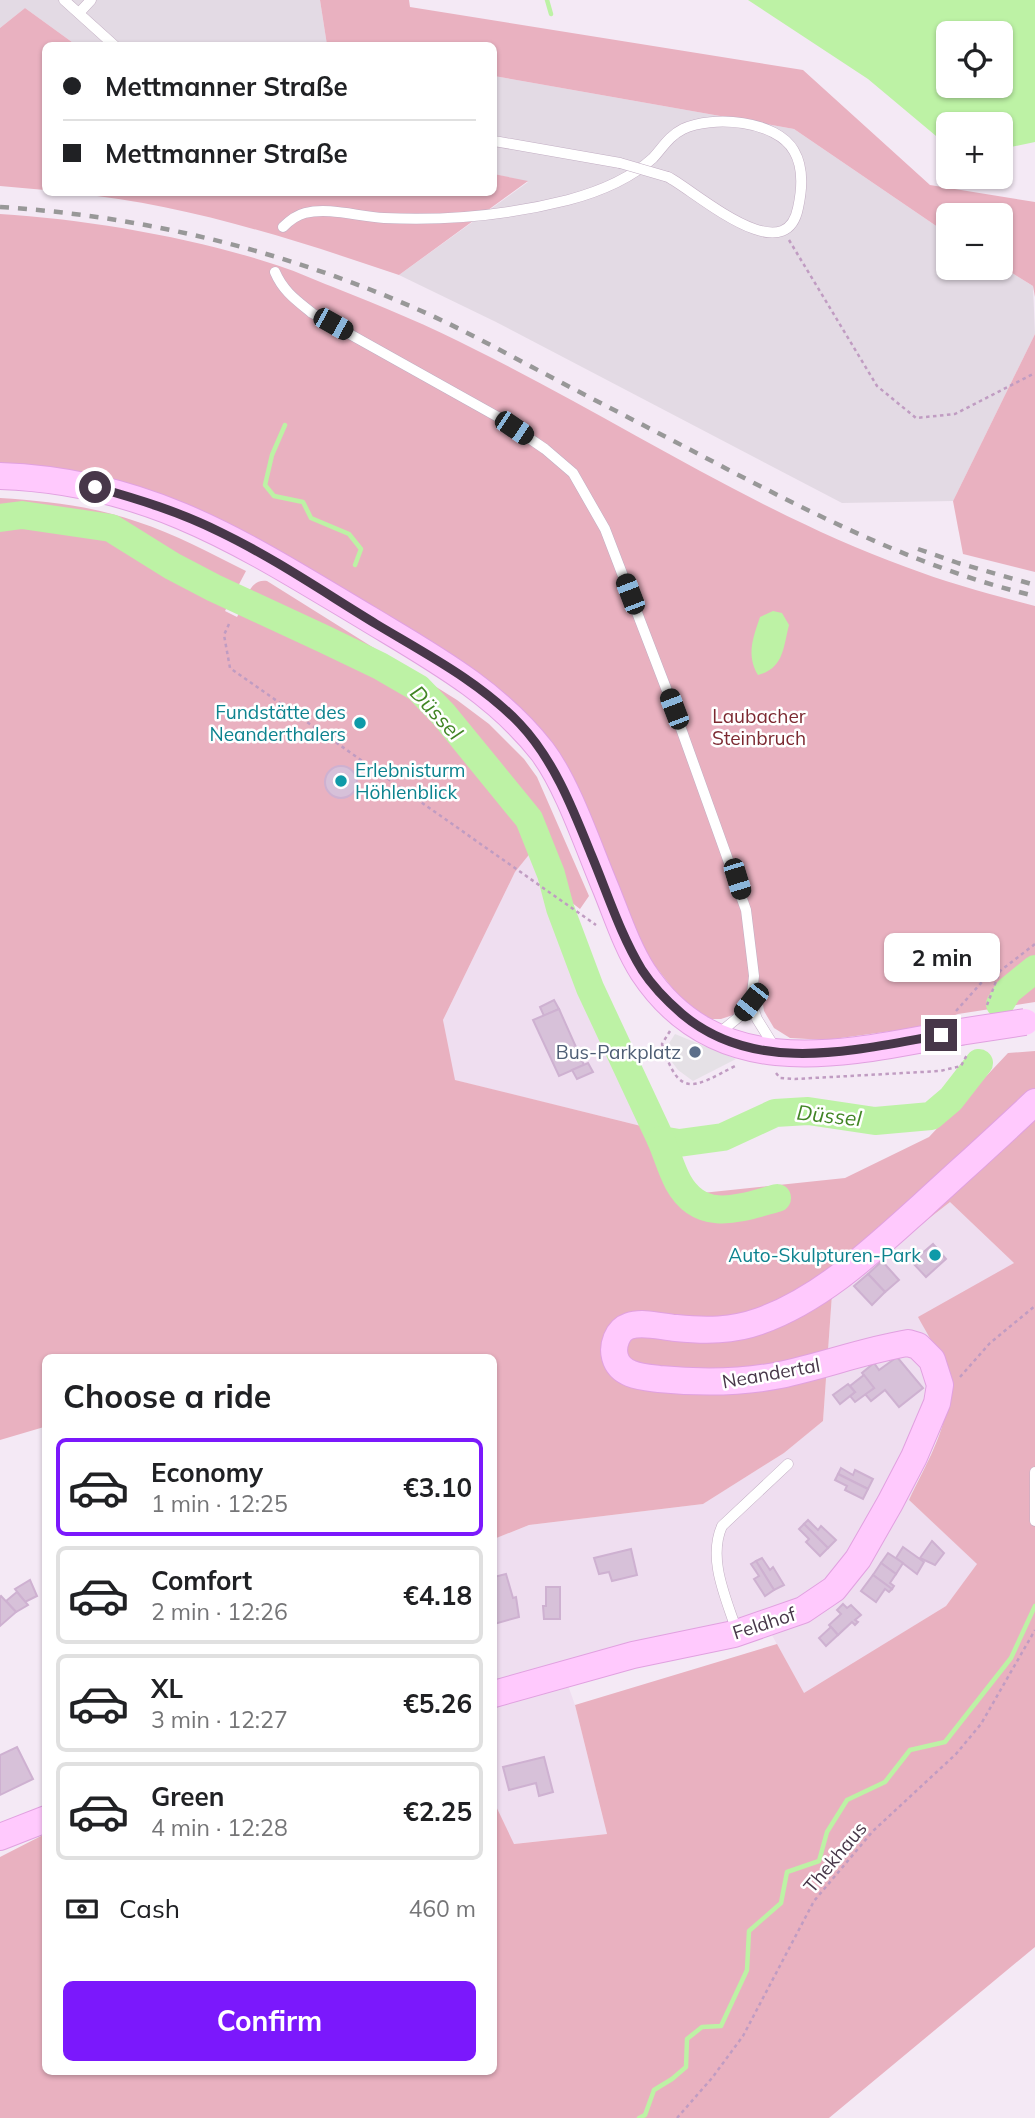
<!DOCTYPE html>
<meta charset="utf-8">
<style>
:root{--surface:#fff;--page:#f2f2f2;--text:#202124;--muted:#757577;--line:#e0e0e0;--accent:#7b18fc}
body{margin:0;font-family:Mulish,sans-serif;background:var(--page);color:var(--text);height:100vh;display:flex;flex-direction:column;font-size:26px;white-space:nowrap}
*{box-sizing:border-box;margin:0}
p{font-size:23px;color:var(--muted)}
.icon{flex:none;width:38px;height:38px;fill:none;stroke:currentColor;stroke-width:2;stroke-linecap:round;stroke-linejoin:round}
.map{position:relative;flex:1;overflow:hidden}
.drawer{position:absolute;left:42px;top:1354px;width:455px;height:721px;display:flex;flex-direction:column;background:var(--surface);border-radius:10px;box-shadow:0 2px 5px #0004}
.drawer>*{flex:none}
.top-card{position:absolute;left:42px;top:42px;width:455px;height:154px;border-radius:10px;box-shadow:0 2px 5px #0004;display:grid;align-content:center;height:154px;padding:0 21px;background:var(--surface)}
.buttons{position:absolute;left:936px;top:21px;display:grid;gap:14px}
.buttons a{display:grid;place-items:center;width:77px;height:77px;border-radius:10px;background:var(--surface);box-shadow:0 2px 5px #0004;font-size:35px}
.end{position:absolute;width:32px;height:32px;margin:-16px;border:9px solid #473749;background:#fff;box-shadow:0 0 0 4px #fff}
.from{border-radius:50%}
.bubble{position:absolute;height:49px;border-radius:10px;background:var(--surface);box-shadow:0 2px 5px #0004;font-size:23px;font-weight:700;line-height:49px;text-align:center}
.car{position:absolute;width:21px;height:42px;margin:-21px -10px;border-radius:9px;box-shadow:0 0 5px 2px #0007;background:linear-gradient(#222 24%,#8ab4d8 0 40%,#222 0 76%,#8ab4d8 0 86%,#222 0)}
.top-card b{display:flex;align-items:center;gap:24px;height:66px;font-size:26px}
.top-card b+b{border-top:2px solid var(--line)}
.top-card i{width:18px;height:18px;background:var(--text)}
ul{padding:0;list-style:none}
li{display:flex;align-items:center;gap:21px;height:98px;margin:0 14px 10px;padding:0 7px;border:4px solid var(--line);border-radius:10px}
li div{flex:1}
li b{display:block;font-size:26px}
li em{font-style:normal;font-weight:700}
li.active{border-color:var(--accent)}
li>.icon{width:63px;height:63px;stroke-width:1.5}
h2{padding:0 21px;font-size:32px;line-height:84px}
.pay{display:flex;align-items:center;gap:18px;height:77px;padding:0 21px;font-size:26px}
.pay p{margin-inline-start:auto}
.cta{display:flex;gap:14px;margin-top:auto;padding:14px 21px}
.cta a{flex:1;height:80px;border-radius:10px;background:var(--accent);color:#fff;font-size:28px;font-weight:700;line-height:80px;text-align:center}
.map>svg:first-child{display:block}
</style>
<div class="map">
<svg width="1035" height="2118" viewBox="0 0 1035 2118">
<rect width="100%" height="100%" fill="#f4e9f5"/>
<g fill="#efdef0">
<polygon points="532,850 579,967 645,1127 454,1080 443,1020 515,872"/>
<polygon points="950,1201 1014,1263 944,1366 950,1397 942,1427 909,1500 978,1564 946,1606 804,1694 760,1613 560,1663 575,1705 607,1834 513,1844 494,1802 494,1539 529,1525 703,1504 784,1453 823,1421 832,1294"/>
</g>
<g fill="#e3dae4">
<polygon points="0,0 320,0 327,45 76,45 25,8 0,28"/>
<polygon points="494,76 794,129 948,234 948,268 1001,266 1033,286 1035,334 953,501 842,503 496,322 399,275 528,182 494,174"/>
</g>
<g fill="#e9b1c0">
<polygon points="320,0 409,0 410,7 803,70 930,185 1035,202 1035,297 1033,286 1001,266 1001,215 948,215 948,234 794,129 494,76 494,46 327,45"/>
<polygon points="25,8 76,45 46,46 45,190 0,186 0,28"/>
<path d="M494,174L528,181L399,275C293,239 184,204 72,193L494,192Z"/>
<path d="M0,214C84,219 190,237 270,263C291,269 312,279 333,287C381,306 430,326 476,350C620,421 755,512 906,567C948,583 992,595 1035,606V1002L958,1014L921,1027L826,1040L790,1038L774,1028L764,1011L760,986H751L733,1015L721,1019H708L685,1004L648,957L548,749L266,545L0,470Z"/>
<polygon points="1035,334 1035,572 963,554 953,501"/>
<path d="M0,498C47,501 93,506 138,522C175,534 210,553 246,571L225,611L237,617C245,604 248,578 267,581L457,700L489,724L524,759L537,777L589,896L580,909L545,882L532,851L515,872L443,1020L455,1080L645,1127L683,1195L845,1178L929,1137L1008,1053L1035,1051V1947L829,2118H0V1857L45,1834L46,2072H494V1802L514,1844L607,1834L575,1705L777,1644L804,1693L946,1606L977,1564L909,1500C928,1459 960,1411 943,1365C937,1349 926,1332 918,1317L1014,1263L950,1202L832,1294L823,1421L784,1453L703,1504L529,1525L494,1539V1358H46L45,1429L44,1427L0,1440Z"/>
</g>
<polygon fill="#e5e1e6" points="675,1034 736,1059 693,1081 678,1070 672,1062 668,1045"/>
<g fill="#bdf2a5" fill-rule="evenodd">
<path d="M748,0H1035V142L1001,149V124H948V146L868,79ZM948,33H1001V86H948Z"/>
<path d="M773,611L782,613L789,625C783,648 784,668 758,675C746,655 753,638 760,617Z"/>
</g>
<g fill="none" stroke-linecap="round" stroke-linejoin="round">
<g stroke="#bdf2a5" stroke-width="4.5">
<polyline points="547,0 551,14"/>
<polyline points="285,425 272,455 265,485 274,496 303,502 311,518 349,534 361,549 355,565"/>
<polyline points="639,2118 645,2115 654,2090 672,2079 686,2067 687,2039 702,2027 721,2026 747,1970 749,1931 781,1903 787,1872 819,1861 827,1832 847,1800 885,1782 910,1750 945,1742 1011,1658 1035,1606"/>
</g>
<g stroke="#bdf2a5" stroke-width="28">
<polyline points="0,518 22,515 111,528 172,566 214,588 324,639 380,666 418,688 444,715 529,819 551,874 560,908 590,988 661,1140 679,1143 723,1137 775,1113 808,1111 875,1121 931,1116 951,1099 979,1063"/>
<polyline points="1000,1004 1008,991 1035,969"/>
<path d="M661,1140C667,1154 671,1169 678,1182C701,1224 740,1208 777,1198"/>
</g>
</g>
<g fill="#d7c1d9" stroke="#ceb1d1" stroke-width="2">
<circle cx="341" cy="782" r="16"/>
<polygon points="554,1000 559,1009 544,1016 540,1007"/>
<polygon points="559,1009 584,1065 559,1076 533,1020"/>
<polygon points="588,1063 593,1072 577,1079 572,1070"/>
<polygon points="933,1244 946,1259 926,1277 912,1262"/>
<polygon points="882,1261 899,1280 885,1292 868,1274"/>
<polygon points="868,1274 885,1292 872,1305 854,1286"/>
<polygon points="897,1357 923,1388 899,1407 885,1390 871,1401 865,1394 874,1388 862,1373 874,1363 879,1370"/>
<polygon points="864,1375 874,1388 855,1402 850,1396 855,1392 850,1386"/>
<polygon points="848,1384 855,1392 840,1404 833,1395"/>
<polygon points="841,1468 853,1475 855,1470 873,1479 868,1489 838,1474"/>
<polygon points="838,1474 868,1489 863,1499 845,1490 847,1486 835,1480"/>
<polygon points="808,1520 818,1530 821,1526 836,1540 828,1548 804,1524"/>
<polygon points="804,1524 828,1548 820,1556 806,1542 809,1539 799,1529"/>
<polygon points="932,1541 944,1553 935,1565 920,1558"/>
<polygon points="903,1547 924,1562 917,1574 896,1558"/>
<polygon points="631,1549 637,1575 612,1581 609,1572 599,1574 594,1558"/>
<polygon points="888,1553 903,1563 896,1574 881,1563"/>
<polygon points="762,1558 770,1570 773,1567 784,1585 774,1590 756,1561"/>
<polygon points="756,1561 774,1590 765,1596 754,1579 759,1576 751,1564"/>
<polygon points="881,1563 896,1574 890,1583 894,1586 892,1589 873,1575"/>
<polygon points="506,1574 513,1598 516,1597 519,1617 494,1624 494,1628 494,1577"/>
<polygon points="873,1575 892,1589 889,1592 885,1589 876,1602 861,1591"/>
<polygon points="30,1580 37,1596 25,1602 15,1589"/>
<polygon points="546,1587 560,1587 560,1619 544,1619 543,1606 546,1606"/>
<polygon points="17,1592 28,1605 16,1612 6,1601"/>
<polygon points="1,1596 16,1612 0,1626 0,1597"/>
<polygon points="843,1604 847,1608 851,1605 861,1615 855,1620 858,1622 855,1625 852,1622 838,1635 829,1625 841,1614 837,1610"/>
<polygon points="831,1627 838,1635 826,1646 819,1638"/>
<polygon points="17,1747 33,1779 0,1795 0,1755"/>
<polygon points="544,1757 553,1792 539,1796 536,1783 509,1790 503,1767"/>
</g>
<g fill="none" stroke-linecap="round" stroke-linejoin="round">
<defs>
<g id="lane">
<polyline points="64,0 115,46"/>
<polyline points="79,13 91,0"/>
<polyline points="494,141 620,163"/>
<path d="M283,227C289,221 297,215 305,213C330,207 359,217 384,218C445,221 509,215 568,200C598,192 630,179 653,158C663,147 669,136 683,129C712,115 777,120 794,151C804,168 802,190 798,208C785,273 694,190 668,177"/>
<path d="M275,272C283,291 296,300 312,313L498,417L545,449L573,473L605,529L674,709L746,910L754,976L751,1002L740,1016L718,1034"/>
<polyline points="751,1002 757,1019 775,1048"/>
<polyline points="1035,1472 1035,1521"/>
<path d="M737,1632C727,1600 707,1560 722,1526L788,1464"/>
</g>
<g id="secondary">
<path d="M0,476C150,481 245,545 369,619C432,657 496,692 542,751C568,785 589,849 606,889C617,916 627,947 643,972C719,1087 847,1053 960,1032"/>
<path d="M494,1694L633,1655L734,1634L803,1610L834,1589L858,1559L890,1503L914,1457L937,1403L940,1385L932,1360L918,1346L908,1343C865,1350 823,1366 780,1375C740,1383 700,1383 659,1379C643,1377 620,1376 615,1357C612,1346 617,1330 629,1326C643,1321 662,1327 676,1328C706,1331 732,1331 760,1321C822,1299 874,1249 922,1206C960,1171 998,1137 1035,1102"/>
<polyline points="0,1837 46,1819"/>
</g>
</defs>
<use href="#lane" stroke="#c2aec3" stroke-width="11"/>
<use href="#secondary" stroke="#e1a1e0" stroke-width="28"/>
<g stroke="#c09cc2" stroke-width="2.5" stroke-dasharray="3.5 3.5" stroke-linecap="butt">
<polyline points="789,240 877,386 916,418 955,414 1035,373"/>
<polyline points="229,624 224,635 230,668 596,925"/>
<polyline points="987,1005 1000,971 1035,944"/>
<polyline points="956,1011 982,982 1000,971"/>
<path d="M670,1031L662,1044C679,1099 693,1088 735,1066"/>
<polyline points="776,1073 780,1078 795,1079 940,1071 961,1066 968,1053"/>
<polyline points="960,1377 990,1343 1035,1306"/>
<polyline points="677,2118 712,2078 743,2036 814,1901 873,1831 956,1754 981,1724 1035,1630"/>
</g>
<use href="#lane" stroke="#fff" stroke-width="10"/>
<use href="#secondary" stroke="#ffc9fd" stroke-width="26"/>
<g stroke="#989898" stroke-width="4.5" stroke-dasharray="9 9" stroke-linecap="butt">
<path d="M0,207C144,216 285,251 417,309C456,326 494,347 532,367C596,401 661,434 725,468C825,520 925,570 1035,596"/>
<polyline points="918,549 958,563 1035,585"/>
</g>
<defs>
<polyline id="lane-bridge" points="620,163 668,177"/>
<polyline id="secondary-bridge" points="960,1032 1025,1022"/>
</defs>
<use href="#lane-bridge" stroke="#c2aec3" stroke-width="11" stroke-linecap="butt"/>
<use href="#secondary-bridge" stroke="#e1a1e0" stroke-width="28" stroke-linecap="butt"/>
<use href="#lane-bridge" stroke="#fff" stroke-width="10"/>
<use href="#secondary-bridge" stroke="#ffc9fd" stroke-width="26"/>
</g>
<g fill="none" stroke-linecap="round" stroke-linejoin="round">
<path stroke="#473749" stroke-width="9" d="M95,487C138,499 180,512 220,532C274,558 325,593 376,624C426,654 480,682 520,724C554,760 573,809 591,854C607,892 620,934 642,970C653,987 667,1001 682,1014C756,1076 855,1050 941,1035"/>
</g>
<g fill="#0f9aa8" stroke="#fff" stroke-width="2.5">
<circle cx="360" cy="723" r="7"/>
<circle cx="341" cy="781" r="7"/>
<circle cx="935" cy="1255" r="7"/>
</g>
<circle fill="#5c6f8a" stroke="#fff" stroke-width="2.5" cx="695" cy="1052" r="7"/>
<g text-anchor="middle" stroke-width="5" stroke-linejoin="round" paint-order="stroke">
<g font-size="19" fill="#0d838f" stroke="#fff" text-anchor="end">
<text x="346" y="719">Fundstätte des<tspan x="346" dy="22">Neanderthalers</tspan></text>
<text x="355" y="777" text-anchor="start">Erlebnisturm<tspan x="355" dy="22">Höhlenblick</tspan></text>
<text x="921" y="1262">Auto-Skulpturen-Park</text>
</g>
<g font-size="19" fill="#7c2931" stroke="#fff">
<text x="759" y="723">Laubacher<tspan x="759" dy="22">Steinbruch</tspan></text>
</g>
<g font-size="19" fill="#4e5e75" stroke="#fff" text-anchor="end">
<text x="681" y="1059">Bus-Parkplatz</text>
</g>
<g font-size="19" fill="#473749" stroke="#fff">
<text transform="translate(771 1373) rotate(-10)" y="7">Neandertal</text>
<text transform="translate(764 1623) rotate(-18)" y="7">Feldhof</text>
<text transform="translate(835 1857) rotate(-50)" y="7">Thekhaus</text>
</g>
<g font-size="21" font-style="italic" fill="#418525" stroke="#fff">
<text transform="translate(436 713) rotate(47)" y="7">Düssel</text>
<text transform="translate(829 1116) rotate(6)" y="7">Düssel</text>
</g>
</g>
</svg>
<div class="buttons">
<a><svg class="icon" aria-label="locate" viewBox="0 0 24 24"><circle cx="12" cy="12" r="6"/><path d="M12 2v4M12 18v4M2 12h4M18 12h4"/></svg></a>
<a>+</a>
<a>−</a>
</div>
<i class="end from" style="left:95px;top:487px"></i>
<i class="end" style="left:941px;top:1035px"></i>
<div class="bubble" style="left:884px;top:933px;width:116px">2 min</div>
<i class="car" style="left:333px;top:324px;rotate:119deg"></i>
<i class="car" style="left:514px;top:428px;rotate:124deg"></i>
<i class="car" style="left:630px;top:594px;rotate:339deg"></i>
<i class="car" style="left:674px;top:709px;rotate:339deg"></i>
<i class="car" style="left:737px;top:879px;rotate:163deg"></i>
<i class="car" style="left:751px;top:1002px;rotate:218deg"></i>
<div class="top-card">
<b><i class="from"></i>Mettmanner Straße</b>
<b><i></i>Mettmanner Straße</b>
</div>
<section class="drawer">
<h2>Choose a ride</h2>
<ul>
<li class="active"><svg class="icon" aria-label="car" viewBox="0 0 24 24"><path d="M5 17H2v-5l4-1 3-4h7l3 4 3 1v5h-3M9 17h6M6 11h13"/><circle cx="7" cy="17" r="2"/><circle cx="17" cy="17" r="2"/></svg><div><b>Economy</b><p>1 min · 12:25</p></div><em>€3.10</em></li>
<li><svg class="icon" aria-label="car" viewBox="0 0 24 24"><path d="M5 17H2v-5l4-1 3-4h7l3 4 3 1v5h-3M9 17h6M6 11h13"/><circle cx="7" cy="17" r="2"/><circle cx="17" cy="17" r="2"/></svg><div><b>Comfort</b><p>2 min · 12:26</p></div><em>€4.18</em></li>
<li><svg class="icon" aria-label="car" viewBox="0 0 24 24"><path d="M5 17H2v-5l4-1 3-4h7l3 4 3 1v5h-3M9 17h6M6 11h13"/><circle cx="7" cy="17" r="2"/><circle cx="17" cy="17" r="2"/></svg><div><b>XL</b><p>3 min · 12:27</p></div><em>€5.26</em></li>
<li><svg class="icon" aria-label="car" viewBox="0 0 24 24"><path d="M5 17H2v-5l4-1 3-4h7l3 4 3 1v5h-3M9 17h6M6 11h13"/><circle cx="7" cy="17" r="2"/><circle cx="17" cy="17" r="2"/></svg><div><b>Green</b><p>4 min · 12:28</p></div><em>€2.25</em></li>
</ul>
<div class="pay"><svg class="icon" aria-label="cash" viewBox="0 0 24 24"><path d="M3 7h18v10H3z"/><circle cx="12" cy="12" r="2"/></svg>Cash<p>460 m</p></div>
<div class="cta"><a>Confirm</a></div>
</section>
</div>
